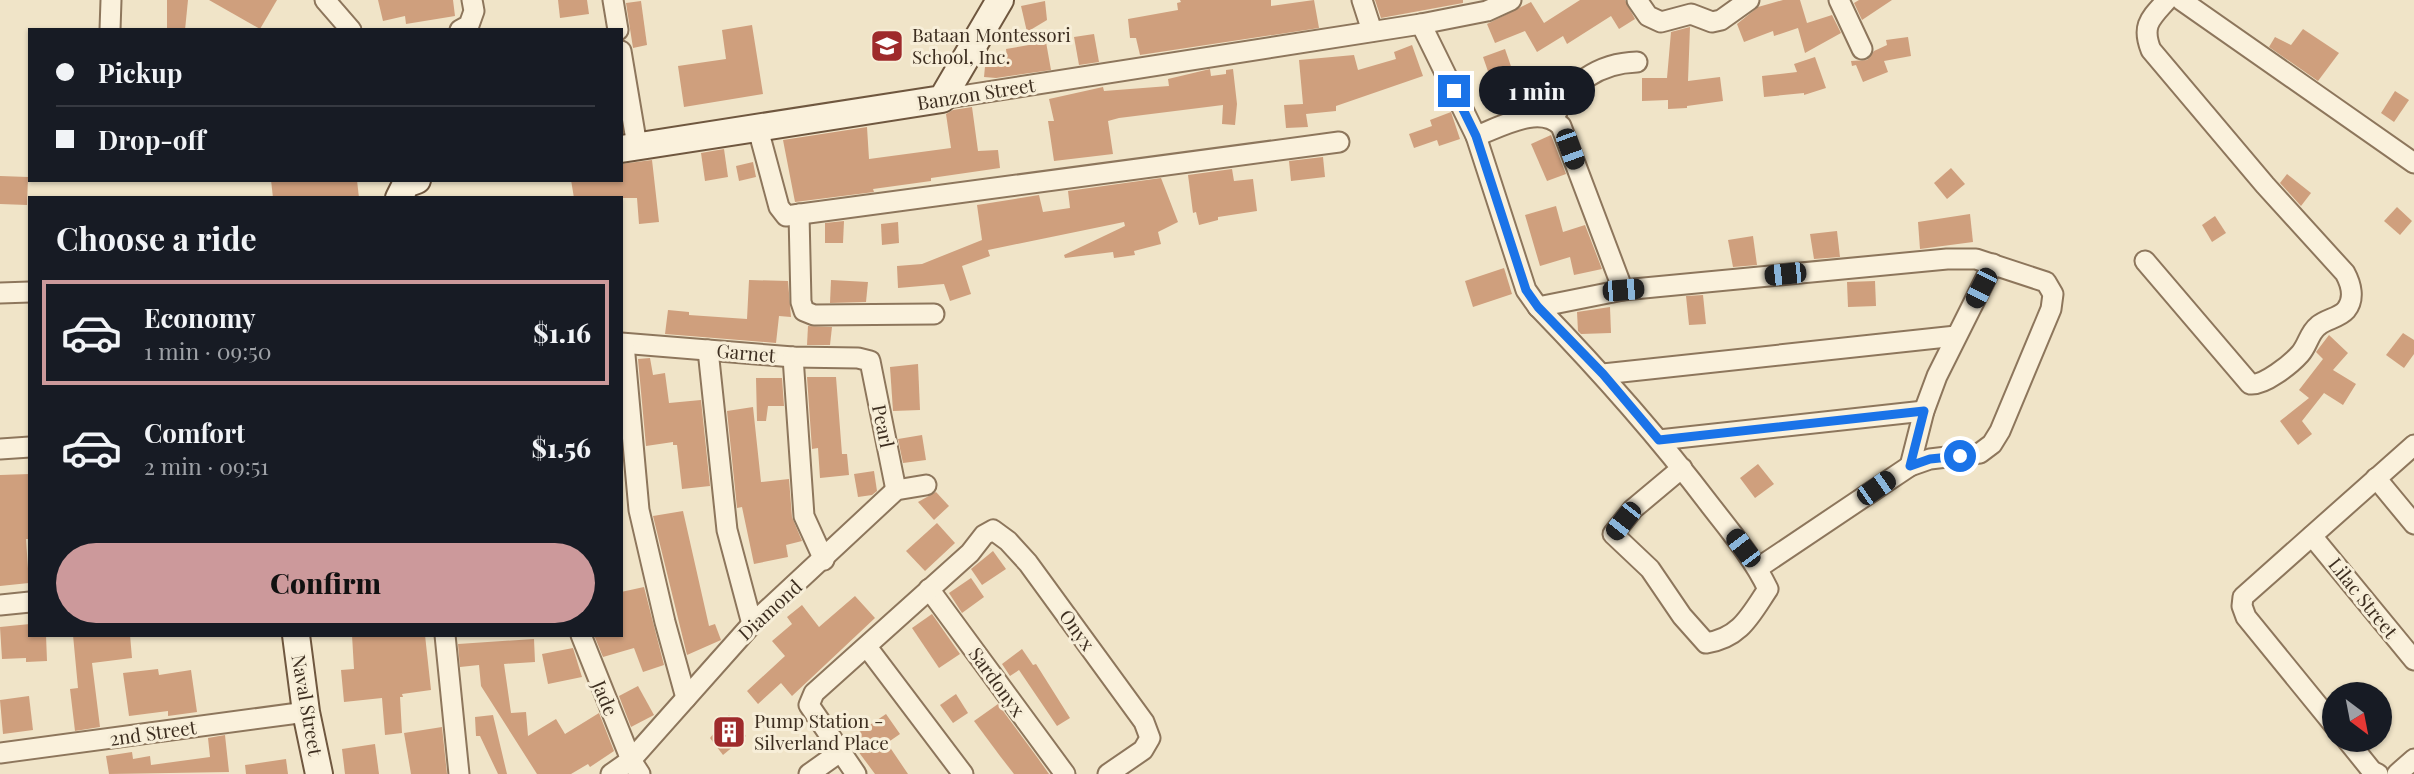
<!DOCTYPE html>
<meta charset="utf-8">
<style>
:root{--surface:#171b24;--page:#242831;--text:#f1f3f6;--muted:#9ea1a6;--line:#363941;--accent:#cc999b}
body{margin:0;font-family:"Playfair Display",serif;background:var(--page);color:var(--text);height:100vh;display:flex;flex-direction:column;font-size:26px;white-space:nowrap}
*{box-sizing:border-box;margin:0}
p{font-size:23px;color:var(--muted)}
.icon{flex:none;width:38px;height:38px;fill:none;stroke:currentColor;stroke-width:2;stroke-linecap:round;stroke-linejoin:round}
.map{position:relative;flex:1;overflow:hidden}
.drawer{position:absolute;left:28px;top:196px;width:595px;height:441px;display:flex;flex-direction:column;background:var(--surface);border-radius:0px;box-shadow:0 2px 5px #0004}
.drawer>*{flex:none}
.top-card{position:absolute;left:28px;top:28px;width:595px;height:154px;border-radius:0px;box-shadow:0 2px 5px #0004;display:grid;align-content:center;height:154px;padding:0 28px;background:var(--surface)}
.needle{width:46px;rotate:148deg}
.controls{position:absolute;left:2322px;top:682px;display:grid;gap:14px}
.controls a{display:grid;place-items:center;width:70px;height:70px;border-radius:50%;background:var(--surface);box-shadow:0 2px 5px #0004;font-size:35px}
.end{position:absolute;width:32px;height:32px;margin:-16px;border:9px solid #1a73e8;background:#fff;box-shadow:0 0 0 4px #fff}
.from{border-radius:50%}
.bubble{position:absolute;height:49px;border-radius:24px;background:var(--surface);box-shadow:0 2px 5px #0004;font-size:23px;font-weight:800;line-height:49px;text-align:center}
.car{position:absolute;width:21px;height:42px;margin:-21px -10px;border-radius:9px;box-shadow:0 0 5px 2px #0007;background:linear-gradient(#222 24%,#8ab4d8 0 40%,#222 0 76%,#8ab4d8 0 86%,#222 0)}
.top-card b{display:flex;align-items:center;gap:24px;height:66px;font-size:26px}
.top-card b+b{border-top:2px solid var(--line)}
.top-card i{width:18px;height:18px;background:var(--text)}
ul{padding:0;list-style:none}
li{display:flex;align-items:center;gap:21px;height:105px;margin:0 14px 10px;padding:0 14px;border:4px solid transparent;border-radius:0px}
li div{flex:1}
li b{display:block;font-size:26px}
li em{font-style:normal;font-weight:800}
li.current{border-color:var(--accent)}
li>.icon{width:63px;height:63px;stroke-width:1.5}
h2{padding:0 28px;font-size:32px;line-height:84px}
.action{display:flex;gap:14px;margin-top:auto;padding:14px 28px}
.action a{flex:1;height:80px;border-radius:42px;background:var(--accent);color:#111;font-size:28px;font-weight:800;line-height:80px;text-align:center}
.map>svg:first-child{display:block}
</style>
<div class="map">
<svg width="2414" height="774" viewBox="0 0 2414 774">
<rect width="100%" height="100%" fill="#f0e4c8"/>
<g fill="#cf9f7d">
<polygon points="167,0 188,0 185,30 167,30"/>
<polygon points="209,0 277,0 260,29"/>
<polygon points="378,0 453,0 455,16 406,24 405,16 383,21"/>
<polygon points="558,0 587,0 589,14 560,18"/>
<polygon points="1180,0 1271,0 1271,6 1314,0 1319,28 1140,55 1136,38 1130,38 1128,19 1178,10 1177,3 1181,2"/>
<polygon points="1375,0 1463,0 1463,3 1381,18"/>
<polygon points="1580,0 1625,0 1635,19 1619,29 1611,16 1567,44 1563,36 1537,52 1525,31 1495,43 1487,24 1531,2 1544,23"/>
<polygon points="1783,0 1800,0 1807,23 1832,15 1841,33 1805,53 1798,28 1774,36 1773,31 1744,42 1737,24 1758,7"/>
<polygon points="1859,0 1892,0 1862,20 1854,3"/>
<polygon points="641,1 647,45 633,48 626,3"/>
<polygon points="1045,1 1047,20 1027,32 1021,6"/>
<polygon points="752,25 763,94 684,107 678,66 726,59 722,30"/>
<polygon points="1690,27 1688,81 1720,77 1723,101 1687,106 1687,108 1668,109 1668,100 1642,101 1642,78 1667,78 1671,32"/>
<polygon points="2303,29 2339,53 2318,81 2269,47 2275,37 2291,45"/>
<polygon points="1094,34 1099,62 1079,65 1074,37"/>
<polygon points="1908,37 1911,56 1884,61 1888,72 1863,82 1856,65 1852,66 1851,61 1867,60 1874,51 1887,45 1886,40"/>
<polygon points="1046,42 1051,70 996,78 984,77 986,56 1007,58 1006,49"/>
<polygon points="1412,45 1423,76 1336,106 1336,111 1306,114 1308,127 1286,128 1284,105 1303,104 1299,60 1354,55 1358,70 1396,59 1394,52"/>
<polygon points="1505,49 1513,72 1491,80 1483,57"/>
<polygon points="1815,57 1826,88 1804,95 1804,93 1764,97 1762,76 1797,72 1794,64"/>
<polygon points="1210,69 1211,76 1226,74 1226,70 1233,69 1237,104 1235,125 1222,124 1223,105 1119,118 1108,121 1113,154 1054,161 1048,121 1054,121 1049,99 1103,87 1104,91 1169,86 1168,79"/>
<polygon points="2395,91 2409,100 2394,122 2381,113"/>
<polygon points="972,107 978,151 998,150 1000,168 931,178 931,181 873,189 874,192 795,202 783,140 867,127 869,159 951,148 946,114 953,110"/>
<polygon points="1451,112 1460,139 1439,146 1437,140 1414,148 1409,134 1432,126 1430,120"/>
<polygon points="1551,135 1566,174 1547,181 1531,144"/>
<polygon points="724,149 728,177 705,181 701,153"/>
<polygon points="1323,157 1325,177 1291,181 1289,161"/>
<polygon points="652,160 659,222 639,224 637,198 574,198 571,180 621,180 621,164"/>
<polygon points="753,162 756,177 739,181 736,166"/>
<polygon points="1951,168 1965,184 1947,199 1934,183"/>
<polygon points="1232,169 1234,181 1253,179 1257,211 1218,217 1218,220 1199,225 1196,212 1193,213 1188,175"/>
<polygon points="2287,174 2311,193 2301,206 2280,183"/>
<polygon points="0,176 28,177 27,205 0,204"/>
<polygon points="1161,178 1178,222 1158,232 1161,244 1134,251 1135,255 1114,258 1113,252 1065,258 1064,255 1125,226 1124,222 988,250 990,256 962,266 971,294 950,301 944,284 898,288 897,266 922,264 982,240 977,205 1039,195 1043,212 1070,208 1068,191"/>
<polygon points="271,180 357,180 359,198 273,198"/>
<polygon points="1556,206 1563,232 1585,225 1602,269 1574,275 1570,257 1540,266 1525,215"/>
<polygon points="2397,207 2412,221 2400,235 2384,221"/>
<polygon points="1970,214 1973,242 1920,249 1918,222"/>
<polygon points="2215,216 2226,233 2212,242 2202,225"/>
<polygon points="844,221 843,243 825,243 825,223"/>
<polygon points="898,222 899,243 882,245 881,224"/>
<polygon points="1837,231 1840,257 1814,259 1810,234"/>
<polygon points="1753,236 1757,265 1733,267 1728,240"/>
<polygon points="1504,268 1512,294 1473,307 1465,281"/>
<polygon points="749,280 788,281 791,317 779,316 776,343 665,334 668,310 689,312 689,315 747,319"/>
<polygon points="831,280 868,282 866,302 830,303"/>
<polygon points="1875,281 1876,306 1848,307 1847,282"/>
<polygon points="1703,295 1706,324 1689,325 1686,296"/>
<polygon points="1610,307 1611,333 1581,334 1578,331 1577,312"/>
<polygon points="808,326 832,327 830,345 807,345"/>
<polygon points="2403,333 2414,340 2414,354 2404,368 2386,355"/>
<polygon points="2329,335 2348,353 2333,370 2356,384 2343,405 2324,393 2302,421 2312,434 2298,445 2280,421 2309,398 2299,390 2323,359 2316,352"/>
<polygon points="650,358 653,375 665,373 669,403 701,400 710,486 682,489 677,445 673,445 673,442 646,446 638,359"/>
<polygon points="918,364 920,410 893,411 890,367"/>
<polygon points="807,377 836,377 842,454 847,454 849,475 820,478 818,448 812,449"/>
<polygon points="756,378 782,378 784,406 768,406 766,421 757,421"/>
<polygon points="753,407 761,482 789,479 792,517 802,541 786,545 788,557 754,564 742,507 737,508 727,411"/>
<polygon points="922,435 926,460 903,463 898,439"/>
<polygon points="1758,464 1774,484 1755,498 1740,478"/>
<polygon points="874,471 877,491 872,495 858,497 854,474"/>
<polygon points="30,474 30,539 26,539 29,583 0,586 0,475"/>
<polygon points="936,492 949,506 934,520 918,502"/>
<polygon points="683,511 709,626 715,624 721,640 687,655 653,516"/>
<polygon points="937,523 955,543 925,571 906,551"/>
<polygon points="993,551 1006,569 982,585 971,569"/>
<polygon points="971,578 984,597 962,613 949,593"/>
<polygon points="644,587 664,665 643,672 634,648 603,657 594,635 621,635 621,592"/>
<polygon points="855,596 875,618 792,696 781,683 758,704 747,691 785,656 772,641 792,624 787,617 802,605 819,627"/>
<polygon points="932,614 960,654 939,668 912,628"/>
<polygon points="30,624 30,635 46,635 47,661 26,662 26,658 2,659 0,627"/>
<polygon points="73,635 130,635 132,658 92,663 100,727 75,731 70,689 78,688"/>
<polygon points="352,635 425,635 431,690 402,694 403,697 400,697 402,733 385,735 382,698 344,702 341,670 354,669"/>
<polygon points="534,639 535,662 504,664 511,713 526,712 528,736 556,719 565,734 599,713 614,751 590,767 588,764 571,774 537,774 481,686 479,665 460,667 458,644"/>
<polygon points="573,648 582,677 548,684 542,654"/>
<polygon points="1022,649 1033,665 1036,664 1070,718 1057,726 1019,670 1010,676 1002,664"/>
<polygon points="158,669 159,675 191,670 197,712 168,716 168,711 129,716 123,673"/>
<polygon points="638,686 654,715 631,727 619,696"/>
<polygon points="956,694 968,713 953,723 940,705"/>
<polygon points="29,696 33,730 3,734 0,700"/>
<polygon points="998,704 1037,757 1049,774 1014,774 1000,756 974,721"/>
<polygon points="886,714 900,734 887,743 908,774 875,774 849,739"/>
<polygon points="493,715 507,774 498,774 480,736 476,736 475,717"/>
<polygon points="729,715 746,736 723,755 710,738"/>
<polygon points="442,727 447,774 411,774 404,733"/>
<polygon points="225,735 229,772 109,774 106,756 132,752 133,759 150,756 151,765 210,757 208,738"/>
<polygon points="375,744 379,774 345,774 342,749"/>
<polygon points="286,759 288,774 246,774 245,765"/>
</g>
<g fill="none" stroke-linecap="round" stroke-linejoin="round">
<defs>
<g id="street">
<polyline points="325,0 351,30"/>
<polyline points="613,0 618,30"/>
<polyline points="1362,0 1372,31"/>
<polyline points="1637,0 1648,16 1661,22 1691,14 1712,22 1721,20 1749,0"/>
<polyline points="1839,0 1862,49"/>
<polyline points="2181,0 2414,163"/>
<polyline points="1421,24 1476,136 1526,290 1538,307 1623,290 1947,259 1976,259 2046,282 2053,294 2051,309 2000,431 1992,444 1980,453 1930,459 1910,466 1758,568"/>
<polyline points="110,30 111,0"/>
<polyline points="460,30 469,25 474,11 472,0"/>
<polyline points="621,51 637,146"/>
<polyline points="942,99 1421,24 1487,11 1511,0"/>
<path d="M1554,118C1568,84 1599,63 1637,62"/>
<polyline points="758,129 779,207 786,216 1339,142"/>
<path d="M1476,136C1501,127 1540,104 1561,126L1623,290"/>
<polyline points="799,214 801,302 804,311 814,315 934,314"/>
<path d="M2145,261L2250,384C2264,386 2291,364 2300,354C2308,345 2309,333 2318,326C2326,319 2339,318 2346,310C2355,299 2351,284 2345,273L2265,185L2151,50C2141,25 2151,18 2167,0"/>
<polyline points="0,293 30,292"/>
<path d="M1538,307C1599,370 1657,435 1710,505C1731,532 1753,558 1768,589C1750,616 1740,638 1706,643L1682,616L1650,569L1613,534L1633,509L1682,468"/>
<polyline points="621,343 793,357 858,358 870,361 896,490"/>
<polyline points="624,344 639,510 665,622 686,698"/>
<polyline points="708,350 727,530 752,624"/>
<polyline points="793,357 804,516 824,560"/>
<polyline points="1603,374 1956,336"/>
<polyline points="1659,440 1924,411"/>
<polyline points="0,449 30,447"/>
<polyline points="1910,466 1924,411 1937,376 1993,264"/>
<polyline points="2376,478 2414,524"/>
<polyline points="2312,536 2414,660"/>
<polyline points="929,589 1065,774"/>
<polyline points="0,605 30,602"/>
<polyline points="445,635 459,774"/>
<polyline points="581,635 631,760 640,774"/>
<polyline points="867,647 963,774"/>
<polyline points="2334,725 2246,617 2242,606 2243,597 2414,445"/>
<polyline points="2347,740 2372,771 2378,774"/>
<polyline points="0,753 306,712"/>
<polyline points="611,774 631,760 752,624 896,490 926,485"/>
<polyline points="809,774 840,752"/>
<polyline points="856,774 809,705 814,693 970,553 984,535 993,530 1008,541 1028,563 1144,722 1150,738 1143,750 1108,774"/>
<polyline points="2397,774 2414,759"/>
</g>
<g id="secondary">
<polyline points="621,149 942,99 1000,0"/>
<polyline points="399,198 406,184 417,180"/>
<polyline points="296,635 306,712 319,774"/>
</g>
</defs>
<use href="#street" stroke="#8d765c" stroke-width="23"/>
<use href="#secondary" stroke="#6f573f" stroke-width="30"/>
<use href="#street" stroke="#faf1dc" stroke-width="19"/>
<use href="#secondary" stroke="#faf1dc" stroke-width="26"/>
</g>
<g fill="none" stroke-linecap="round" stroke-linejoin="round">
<polyline stroke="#1a73e8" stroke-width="9" points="1454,91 1476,136 1526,290 1538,307 1603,374 1659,440 1924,411 1910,466 1930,459 1960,456"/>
</g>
<defs>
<symbol id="school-square" viewBox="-11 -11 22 22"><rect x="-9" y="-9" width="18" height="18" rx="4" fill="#9e2a2b" stroke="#f7eed8"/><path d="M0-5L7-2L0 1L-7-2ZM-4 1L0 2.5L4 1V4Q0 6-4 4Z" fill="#fff"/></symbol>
<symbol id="building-square" viewBox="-11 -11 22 22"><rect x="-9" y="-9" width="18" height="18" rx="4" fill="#9e2a2b" stroke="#f7eed8"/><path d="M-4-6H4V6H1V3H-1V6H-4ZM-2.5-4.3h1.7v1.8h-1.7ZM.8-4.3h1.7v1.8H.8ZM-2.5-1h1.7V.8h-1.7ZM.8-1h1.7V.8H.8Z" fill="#fff"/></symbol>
</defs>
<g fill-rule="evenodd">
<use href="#school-square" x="868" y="27" width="38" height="38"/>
<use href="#building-square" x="710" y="713" width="38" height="38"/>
</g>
<g text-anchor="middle" stroke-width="6" stroke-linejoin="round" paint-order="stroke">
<g font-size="19" fill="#3d2e20" stroke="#f7eed8" text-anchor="start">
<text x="912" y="42">Bataan Montessori<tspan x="912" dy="22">School, Inc.</tspan></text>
<text x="754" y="728">Pump Station -<tspan x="754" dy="22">Silverland Place</tspan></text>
</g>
<g font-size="19" fill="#3d2e20" stroke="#f7eed8">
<text transform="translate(976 94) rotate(-9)" y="7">Banzon Street</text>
<text transform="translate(746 353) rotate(5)" y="7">Garnet</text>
<text transform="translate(883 426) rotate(78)" y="7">Pearl</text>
<text transform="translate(2363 598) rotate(51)" y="7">Lilac Street</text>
<text transform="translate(770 610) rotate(-43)" y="7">Diamond</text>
<text transform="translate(1077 630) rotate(54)" y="7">Onyx</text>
<text transform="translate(997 682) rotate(54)" y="7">Sardonyx</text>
<text transform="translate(605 698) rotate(67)" y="7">Jade</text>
<text transform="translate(307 705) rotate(80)" y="7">Naval Street</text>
<text transform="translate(153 733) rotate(-8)" y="7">2nd Street</text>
</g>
</g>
</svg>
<div class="controls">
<a><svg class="needle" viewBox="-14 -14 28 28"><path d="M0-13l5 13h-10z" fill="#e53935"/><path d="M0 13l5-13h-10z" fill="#9ea1a6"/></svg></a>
</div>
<i class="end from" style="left:1960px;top:456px"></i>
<i class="end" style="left:1454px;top:91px"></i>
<div class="bubble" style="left:1479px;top:66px;width:116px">1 min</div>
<i class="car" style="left:1570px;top:149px;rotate:160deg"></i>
<i class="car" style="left:1785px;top:274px;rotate:264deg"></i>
<i class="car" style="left:1981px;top:288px;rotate:207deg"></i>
<i class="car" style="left:1623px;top:290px;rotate:85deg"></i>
<i class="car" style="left:1876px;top:488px;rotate:55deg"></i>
<i class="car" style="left:1623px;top:521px;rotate:218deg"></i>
<i class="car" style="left:1743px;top:548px;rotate:323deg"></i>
<div class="top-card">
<b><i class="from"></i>Pickup</b>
<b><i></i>Drop-off</b>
</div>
<section class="drawer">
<h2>Choose a ride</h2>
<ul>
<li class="current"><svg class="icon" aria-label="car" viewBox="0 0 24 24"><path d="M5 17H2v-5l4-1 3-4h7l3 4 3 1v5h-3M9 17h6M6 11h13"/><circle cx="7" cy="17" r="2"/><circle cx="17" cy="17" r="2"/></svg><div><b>Economy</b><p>1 min · 09:50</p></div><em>$1.16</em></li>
<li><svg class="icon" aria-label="car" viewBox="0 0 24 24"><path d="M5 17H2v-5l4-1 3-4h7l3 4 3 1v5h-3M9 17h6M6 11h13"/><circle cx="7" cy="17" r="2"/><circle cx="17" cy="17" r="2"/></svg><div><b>Comfort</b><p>2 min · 09:51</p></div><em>$1.56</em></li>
</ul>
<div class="action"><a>Confirm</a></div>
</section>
</div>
